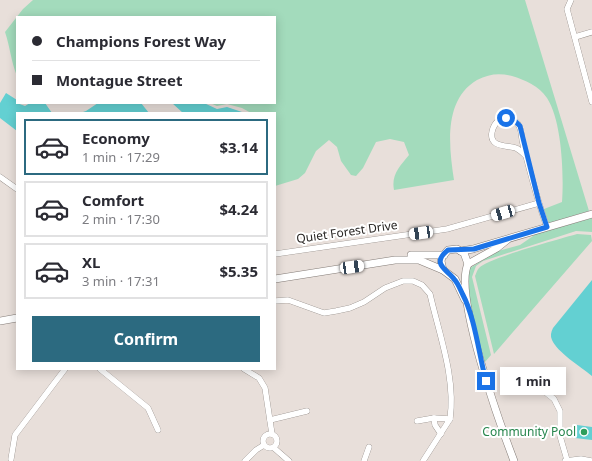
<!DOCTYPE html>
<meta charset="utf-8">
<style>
:root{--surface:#fff;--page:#f2f2f3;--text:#2b2b33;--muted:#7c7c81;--line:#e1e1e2;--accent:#2c6a80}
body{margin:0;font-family:"Noto Sans",sans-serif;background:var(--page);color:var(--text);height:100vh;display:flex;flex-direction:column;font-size:15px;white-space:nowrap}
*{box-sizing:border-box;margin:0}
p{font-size:13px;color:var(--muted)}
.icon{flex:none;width:22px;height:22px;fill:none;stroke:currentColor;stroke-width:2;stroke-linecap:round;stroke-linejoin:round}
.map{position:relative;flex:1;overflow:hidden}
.panel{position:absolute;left:16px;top:112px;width:260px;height:258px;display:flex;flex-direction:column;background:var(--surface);border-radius:0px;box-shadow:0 2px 10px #0003}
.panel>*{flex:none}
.hud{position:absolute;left:16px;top:16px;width:260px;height:88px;border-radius:0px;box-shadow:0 2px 10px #0003;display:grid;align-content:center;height:88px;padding:0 16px;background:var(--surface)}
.end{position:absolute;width:18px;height:18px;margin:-9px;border:5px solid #1a73e8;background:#fff;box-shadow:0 0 0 2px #fff}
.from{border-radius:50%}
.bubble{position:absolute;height:28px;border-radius:0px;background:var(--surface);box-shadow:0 2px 10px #0003;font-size:13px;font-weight:700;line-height:28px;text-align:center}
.car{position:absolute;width:12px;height:24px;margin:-12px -6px;border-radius:5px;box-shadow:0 0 3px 1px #0007;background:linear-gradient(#fff 24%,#345 0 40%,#fff 0 76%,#345 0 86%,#fff 0)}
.hud b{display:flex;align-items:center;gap:14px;height:38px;font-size:15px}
.hud b+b{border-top:1px solid var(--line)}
.hud i{width:10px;height:10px;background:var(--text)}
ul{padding:7px 0 0;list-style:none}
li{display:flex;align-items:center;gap:12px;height:56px;margin:0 8px 6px;padding:0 8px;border:2px solid var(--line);border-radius:0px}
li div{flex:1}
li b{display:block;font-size:15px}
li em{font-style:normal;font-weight:700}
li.current{border-color:var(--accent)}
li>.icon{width:36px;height:36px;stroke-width:1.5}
.button{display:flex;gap:8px;margin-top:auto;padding:8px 16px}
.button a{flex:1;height:46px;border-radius:0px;background:var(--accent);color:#fff;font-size:16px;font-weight:700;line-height:46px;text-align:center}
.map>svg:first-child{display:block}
</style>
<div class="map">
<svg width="592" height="461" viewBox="0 0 592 461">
<rect width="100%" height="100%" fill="#e8dfda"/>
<g fill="#a3dbbc">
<path d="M33,0H525L589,211L549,223L544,209L562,202C564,175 562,121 547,98C539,86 525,80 512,76C499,73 489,74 477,80C443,100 449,147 454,180L394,190C391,175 400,166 409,155L404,142L390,139L376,142L363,168L356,176L351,175L341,161L337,147L329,140L316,151L305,173L298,179L275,186V113H251L242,108L227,104L217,106L210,103H275V17H17V76C11,61 10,47 5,32L23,9Z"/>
<path d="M592,218V232L576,231L483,261L476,266L472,277L491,355L485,362C478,338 464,291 470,268L498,251L520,245L536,234Z"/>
<path d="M577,234L591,235L592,241L494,354L475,276C476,274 477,270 479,268C488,258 560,239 577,234Z"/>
</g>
<g fill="#63d0d2">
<polygon points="6,93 17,100 17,103 25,106 30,103 45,103 52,113 17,113 17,131 0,118 0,103"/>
<polygon points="98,103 141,103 149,113 80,113 86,111"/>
<polygon points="172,103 204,103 217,109 227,107 245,113 183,113"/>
<path d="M592,280V376C581,367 557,352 552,340C550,336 551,332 553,328Z"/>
<polygon points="577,425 592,427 592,440 575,438"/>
</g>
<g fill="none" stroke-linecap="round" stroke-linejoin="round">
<defs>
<g id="minor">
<polyline points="571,0 567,9 592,102"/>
<polyline points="575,37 592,32"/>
<path d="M526,156C523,153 520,150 516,148C507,145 489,148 492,132C493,127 496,122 500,120C507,117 516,119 519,126C522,130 521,138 523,144C530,172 537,200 547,227"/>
<polyline points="0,177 17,189"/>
<polyline points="275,254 447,229 539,203"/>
<path d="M275,301L288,300L324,313L336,311L350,308L364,302L385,288L403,281H413L422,285L430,294C439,334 456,378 450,419"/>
<polyline points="100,369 148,408 158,430"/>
<polyline points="244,369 259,378 265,388 272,434"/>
<polyline points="521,373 554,399 560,411 560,436 567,460"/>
<polyline points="434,418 435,425 441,434"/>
<polyline points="270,420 307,411"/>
<polyline points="417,421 434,418 450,419 423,461"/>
<circle cx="270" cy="441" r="7"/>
<polyline points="274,448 289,461"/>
<polyline points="11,459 15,435 65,369"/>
<polyline points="245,461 256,450 264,445"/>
<polyline points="364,461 369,447"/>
<polyline points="565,461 581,459 592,461"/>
</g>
<g id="tertiary">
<path d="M507,240L497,248L468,264C453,294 501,427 514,461"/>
<polyline points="461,251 473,249 592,214"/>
<polyline points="411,255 444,255"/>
<polyline points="275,279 395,260 419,260 443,270"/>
<polyline points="465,300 455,279 443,270 441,261 442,257 448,250 457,249 464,253 468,264"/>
<polyline points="0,321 17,318"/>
</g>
</defs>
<use href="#minor" stroke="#847c77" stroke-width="6"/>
<use href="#tertiary" stroke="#847c77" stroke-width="8"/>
<use href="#minor" stroke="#fff" stroke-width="5.5"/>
<use href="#tertiary" stroke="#fff" stroke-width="7"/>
</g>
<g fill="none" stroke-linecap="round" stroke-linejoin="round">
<path stroke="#1a73e8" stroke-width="5" d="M486,381C479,355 475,318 463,295C460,289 458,283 454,279C448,270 430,264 448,250L474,249L547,227L539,203L520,126L514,120L506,118"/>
</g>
<circle fill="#2e9e5b" stroke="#fff" stroke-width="1.5" cx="584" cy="432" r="4"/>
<g text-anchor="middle" stroke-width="4" stroke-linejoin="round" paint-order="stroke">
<g font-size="12" fill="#292624" stroke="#fff">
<text transform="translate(347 232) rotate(-8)" y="4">Quiet Forest Drive</text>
</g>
<g font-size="12" fill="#27864d" stroke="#fff" text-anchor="end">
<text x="576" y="436">Community Pool</text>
</g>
</g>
</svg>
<i class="end from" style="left:506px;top:118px"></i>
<i class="end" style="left:486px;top:381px"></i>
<div class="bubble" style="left:500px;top:367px;width:66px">1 min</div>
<i class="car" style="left:503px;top:213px;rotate:254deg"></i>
<i class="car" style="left:421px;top:233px;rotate:262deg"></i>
<i class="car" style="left:352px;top:267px;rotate:82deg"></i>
<div class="hud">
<b><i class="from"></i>Champions Forest Way</b>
<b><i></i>Montague Street</b>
</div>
<section class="panel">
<ul>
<li class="current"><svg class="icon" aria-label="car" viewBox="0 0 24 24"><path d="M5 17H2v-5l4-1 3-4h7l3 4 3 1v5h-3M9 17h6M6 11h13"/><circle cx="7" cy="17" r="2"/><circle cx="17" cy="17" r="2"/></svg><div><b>Economy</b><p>1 min · 17:29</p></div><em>$3.14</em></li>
<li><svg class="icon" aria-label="car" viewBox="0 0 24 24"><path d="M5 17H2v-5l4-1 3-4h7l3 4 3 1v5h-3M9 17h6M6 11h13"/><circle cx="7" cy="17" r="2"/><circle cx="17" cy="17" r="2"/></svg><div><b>Comfort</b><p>2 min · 17:30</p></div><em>$4.24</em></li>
<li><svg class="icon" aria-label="car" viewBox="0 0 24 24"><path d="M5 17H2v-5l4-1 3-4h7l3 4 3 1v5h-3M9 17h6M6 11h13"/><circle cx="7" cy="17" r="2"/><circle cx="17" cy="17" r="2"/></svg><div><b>XL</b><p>3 min · 17:31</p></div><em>$5.35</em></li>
</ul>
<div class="button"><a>Confirm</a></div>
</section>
</div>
